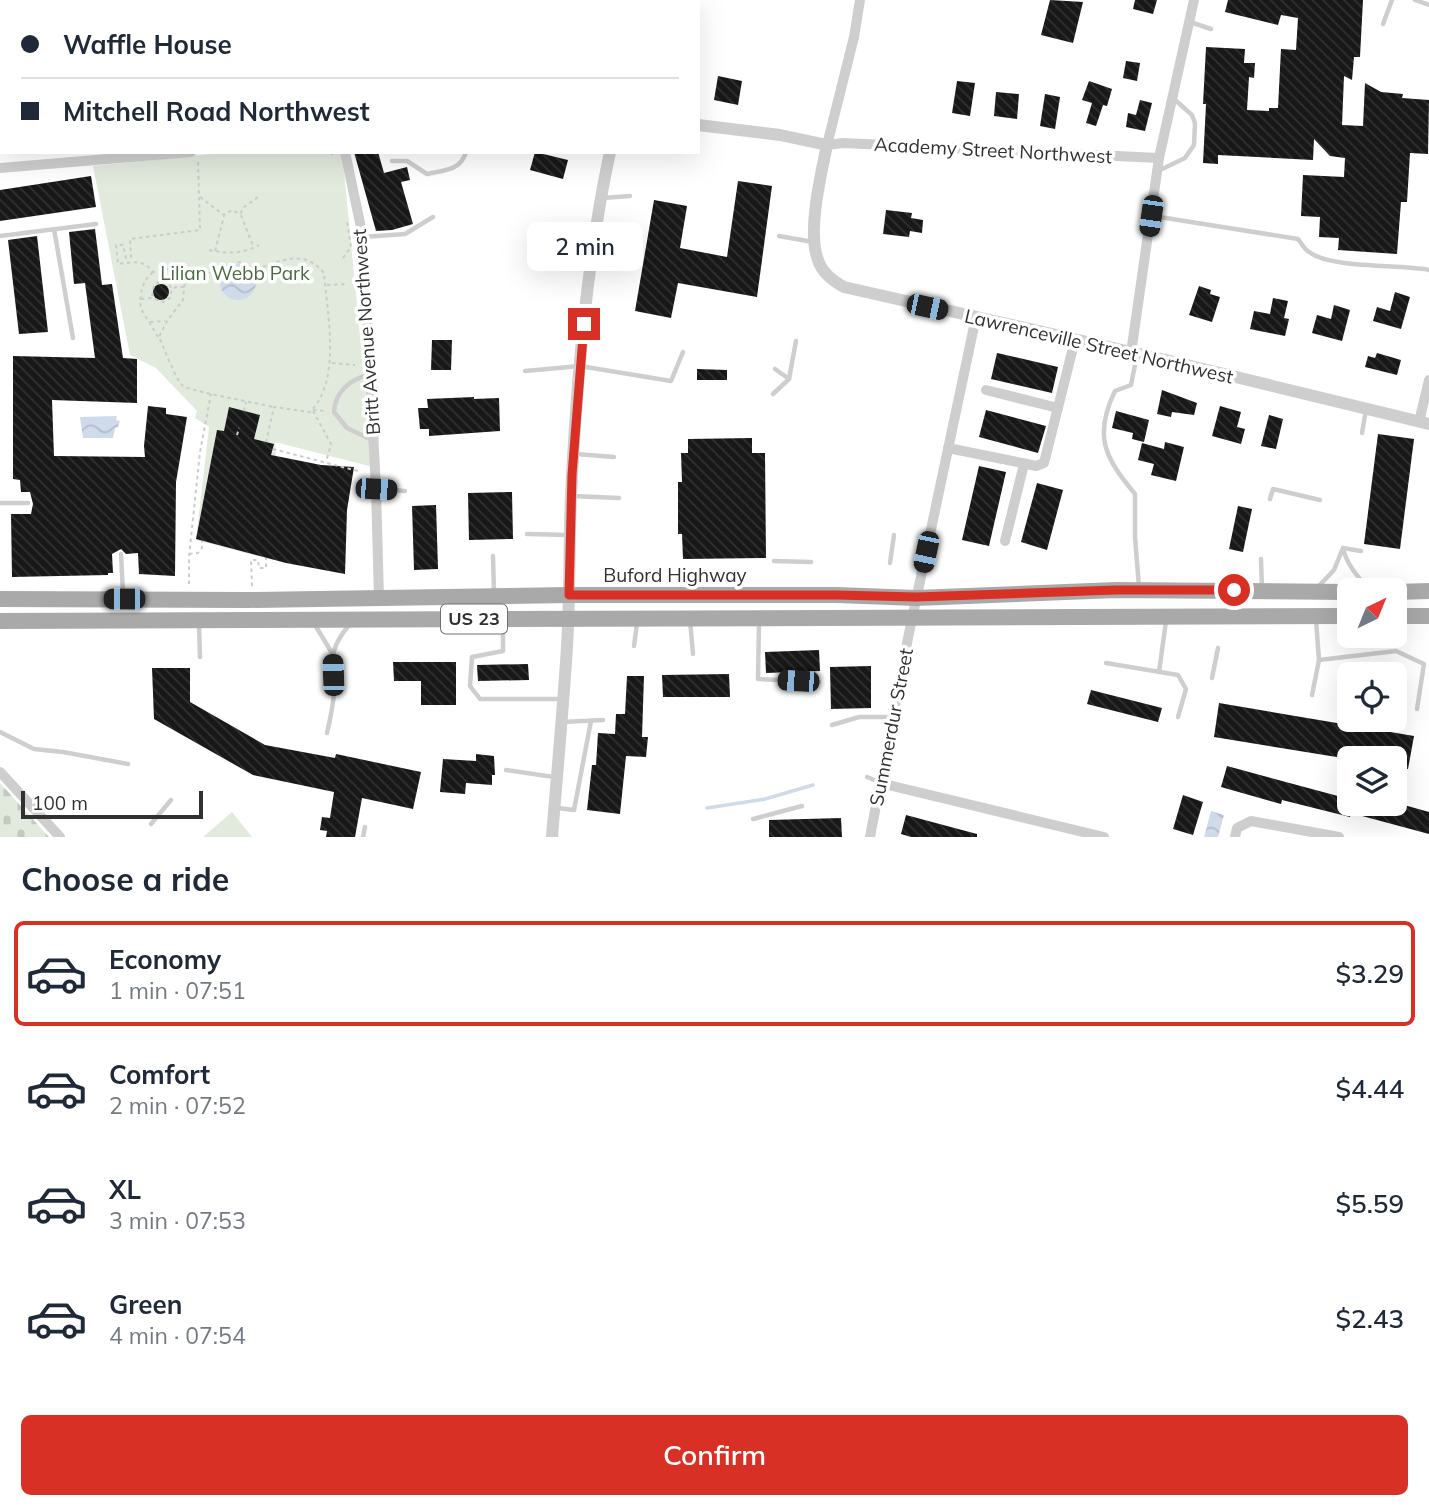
<!DOCTYPE html>
<meta charset="utf-8">
<style>
:root{--surface:#fff;--page:#f6f6f7;--text:#1f2937;--muted:#747a83;--line:#e0e1e3;--accent:#d93025}
body{margin:0;font-family:Mulish,sans-serif;background:var(--page);color:var(--text);height:100vh;display:flex;flex-direction:column;font-size:26px;white-space:nowrap}
*{box-sizing:border-box;margin:0}
p{font-size:23px;color:var(--muted)}
.icon{flex:none;width:38px;height:38px;fill:none;stroke:currentColor;stroke-width:2;stroke-linecap:round;stroke-linejoin:round}
.map{position:relative;height:837px;overflow:hidden}
.panel{display:flex;flex-direction:column;background:var(--surface);flex:1}
.panel>*{flex:none}
.banner{position:absolute;left:0px;top:0px;width:700px;height:154px;box-shadow:0 7px 28px #0002;display:grid;align-content:center;height:154px;padding:0 21px;background:var(--surface)}
.needle{width:46px;rotate:43deg}
.controls{position:absolute;left:1337px;top:578px;display:grid;gap:14px}
.controls a{display:grid;place-items:center;width:70px;height:70px;border-radius:10px;background:var(--surface);box-shadow:0 7px 28px #0002;font-size:35px}
.scale{position:absolute;left:21px;bottom:18px;width:182px;box-sizing:border-box;padding-left:7px;border:4px solid #313131;border-top:0;font-size:19px;line-height:24px;white-space:nowrap;color:#313131;-webkit-text-stroke:5px #fff;paint-order:stroke}
.end{position:absolute;width:32px;height:32px;margin:-16px;border:9px solid #d93025;background:#fff;box-shadow:0 0 0 4px #fff}
.from{border-radius:50%}
.bubble{position:absolute;height:49px;border-radius:10px;background:var(--surface);box-shadow:0 7px 28px #0002;font-size:23px;font-weight:600;line-height:49px;text-align:center}
.car{position:absolute;width:21px;height:42px;margin:-21px -10px;border-radius:9px;box-shadow:0 0 5px 2px #0007;background:linear-gradient(#222 24%,#8ab4d8 0 40%,#222 0 76%,#8ab4d8 0 86%,#222 0)}
.banner b{display:flex;align-items:center;gap:24px;height:66px;font-size:26px}
.banner b+b{border-top:2px solid var(--line)}
.banner i{width:18px;height:18px;background:var(--text)}
ul{padding:0;list-style:none}
li{display:flex;align-items:center;gap:21px;height:105px;margin:0 14px 10px;padding:0 7px;border:4px solid transparent;border-radius:10px}
li div{flex:1}
li b{display:block;font-size:26px}
li em{font-style:normal;font-weight:600}
li.current{border-color:var(--accent)}
li>.icon{width:63px;height:63px;stroke-width:1.5}
h2{padding:0 21px;font-size:32px;line-height:84px}
.primary-button{display:flex;gap:14px;margin-top:auto;padding:14px 21px}
.primary-button a{flex:1;height:80px;border-radius:10px;background:var(--accent);color:#fff;font-size:28px;font-weight:600;line-height:80px;text-align:center}
.map>svg:first-child{display:block}
</style>
<div class="map">
<svg width="1429" height="837" viewBox="0 0 1429 837">
<defs>
<pattern id="cemetery-stones" width="16" height="16" patternUnits="userSpaceOnUse" patternTransform="scale(1.75)"><rect width="16" height="16" fill="#e2eade"/><path d="M2 7V4a2 2 0 0 1 4 0v3zM10 15v-3a2 2 0 0 1 4 0v3z" fill="#c2c9bf"/></pattern>
<pattern id="water-waves" width="16" height="10" patternUnits="userSpaceOnUse" patternTransform="scale(1.75)"><rect width="16" height="10" fill="#cfdaeb"/><path d="M0 5q4-4 8 0t8 0" fill="none" stroke="#b2bcca"/></pattern>
<pattern id="building-back-hatch" width="6" height="6" patternUnits="userSpaceOnUse" patternTransform="scale(1.75)"><rect width="6" height="6" fill="#181818"/><path d="M-1 5l2 2M0 0l6 6M5-1l2 2" fill="none" stroke="#313131"/></pattern>
</defs>
<rect width="100%" height="100%" fill="#fff"/>
<g fill="#e2eade">
<polygon points="231,152 342,152 373,467 275,442 276,456 254,555 196,540 209,427 195,418 197,411 156,368 130,355 93,166"/>
<polygon points="232,812 252,837 203,837"/>
</g>
<polygon fill="url(#cemetery-stones)" points="0,783 49,837 0,837"/>
<g fill="url(#water-waves)">
<circle cx="238" cy="282" r="18"/>
<polygon points="117,416 116,420 120,421 118,427 115,428 113,438 83,438 80,417"/>
<polygon points="1211,811 1224,815 1218,837 1204,837"/>
</g>
<g fill="none" stroke-linecap="round" stroke-linejoin="round">
<polyline stroke="#cfdaeb" stroke-width="3.5" points="707,808 765,799 813,785"/>
</g>
<g fill="url(#building-back-hatch)">
<polygon points="1050,0 1083,2 1073,43 1041,35"/>
<polygon points="1135,0 1157,0 1153,14 1133,9"/>
<polygon points="1228,0 1363,0 1360,57 1354,57 1352,80 1344,76 1342,125 1363,126 1365,83 1381,92 1403,94 1402,98 1429,100 1428,154 1410,153 1407,202 1401,202 1397,254 1338,250 1339,238 1319,237 1320,217 1301,216 1303,175 1344,177 1345,158 1330,156 1314,139 1313,160 1218,155 1218,164 1203,163 1206,104 1203,104 1206,47 1245,49 1244,63 1255,63 1254,78 1249,77 1247,110 1269,111 1269,108 1278,108 1281,49 1296,50 1298,18 1281,15 1278,25 1225,12"/>
<polygon points="1126,61 1140,63 1137,81 1123,78"/>
<polygon points="718,76 742,81 738,105 714,100"/>
<polygon points="957,81 975,83 970,116 952,113"/>
<polygon points="1089,81 1112,89 1107,106 1103,105 1096,126 1086,123 1092,103 1082,100"/>
<polygon points="996,92 1019,94 1017,119 994,116"/>
<polygon points="1045,94 1060,97 1055,129 1040,126"/>
<polygon points="1140,100 1152,103 1145,131 1126,127 1128,113 1136,115"/>
<polygon points="354,152 378,152 384,173 407,167 410,180 401,182 413,224 392,230 376,231"/>
<polygon points="535,152 568,160 563,179 530,170"/>
<polygon points="91,176 96,207 0,221 0,190"/>
<polygon points="738,181 772,186 757,297 678,283 671,318 635,311 654,200 687,206 680,248 727,257"/>
<polygon points="886,210 912,213 911,218 923,220 922,233 910,231 909,237 883,234"/>
<polygon points="95,229 102,285 112,284 123,358 137,359 137,403 52,400 54,456 145,457 144,446 148,406 166,408 166,414 187,417 176,482 175,576 139,574 138,553 126,554 121,549 112,554 113,573 108,573 108,575 12,577 11,514 31,514 33,504 30,492 21,492 20,480 13,479 13,356 95,358 85,283 74,284 69,232"/>
<polygon points="37,236 48,332 19,334 8,240"/>
<circle cx="161" cy="292" r="8"/>
<polygon points="1199,286 1211,290 1210,294 1220,297 1212,322 1189,315"/>
<polygon points="1395,292 1410,297 1401,329 1373,321 1377,307 1390,311"/>
<polygon points="1273,298 1288,301 1284,318 1289,319 1285,336 1250,329 1254,311 1270,314"/>
<polygon points="1334,305 1350,310 1342,341 1312,333 1317,315 1331,319"/>
<polygon points="432,340 452,340 451,370 431,370"/>
<polygon points="997,353 1058,367 1052,393 991,379"/>
<polygon points="1377,353 1401,360 1397,375 1365,367 1368,356 1375,358"/>
<polygon points="697,369 727,370 727,380 697,380"/>
<polygon points="1162,390 1197,403 1194,415 1172,412 1171,417 1157,414"/>
<polygon points="474,397 474,399 499,398 500,431 429,436 429,429 420,429 418,408 428,408 427,399"/>
<polygon points="1220,406 1241,412 1237,427 1245,429 1241,444 1212,436"/>
<polygon points="229,407 260,415 254,439 274,444 271,455 321,465 354,467 347,510 345,574 286,563 196,539 217,430 224,431"/>
<polygon points="986,410 1046,426 1038,453 979,437"/>
<polygon points="1116,411 1149,420 1144,442 1132,439 1133,433 1112,428"/>
<polygon points="1269,415 1283,419 1276,449 1261,446"/>
<polygon points="1378,434 1414,439 1400,549 1364,544"/>
<polygon points="752,438 752,453 765,453 766,558 683,559 682,534 678,534 678,482 682,482 681,453 688,453 688,439"/>
<polygon points="1165,442 1184,447 1176,481 1151,475 1154,464 1138,460 1142,443 1164,449"/>
<polygon points="979,466 1006,472 989,546 962,540"/>
<polygon points="1037,483 1063,490 1047,550 1021,542"/>
<polygon points="512,492 513,539 469,540 468,493"/>
<polygon points="436,505 438,569 414,570 412,506"/>
<polygon points="1238,506 1252,509 1243,552 1229,549"/>
<polygon points="819,650 820,671 766,673 765,652"/>
<polygon points="393,662 456,662 456,705 421,705 421,681 394,681"/>
<polygon points="528,664 529,680 478,681 477,665"/>
<polygon points="871,666 871,708 831,709 830,667"/>
<polygon points="152,668 190,668 190,702 265,745 335,758 336,754 421,772 413,809 362,798 355,837 326,837 327,831 320,830 322,817 330,818 334,792 253,775 154,719"/>
<polygon points="729,674 730,697 663,697 662,675"/>
<polygon points="627,676 644,676 642,737 648,737 646,757 626,756 620,814 587,810 592,765 596,765 598,733 615,734 616,714 625,714"/>
<polygon points="1091,690 1162,708 1158,722 1087,704"/>
<polygon points="1219,703 1414,736 1408,769 1395,767 1395,758 1349,759 1214,737"/>
<polygon points="476,754 494,756 495,775 492,775 492,785 466,783 465,794 440,792 443,759 476,761"/>
<polygon points="1227,766 1349,799 1349,803 1397,803 1429,812 1429,834 1351,813 1350,817 1282,800 1281,804 1221,787"/>
<polygon points="1183,795 1203,802 1193,835 1173,829"/>
<polygon points="906,815 977,834 977,837 911,837 901,834"/>
<polygon points="841,818 842,837 769,837 769,820"/>
</g>
<g fill="none" stroke-linecap="round" stroke-linejoin="round">
<g stroke="#cbcbcb" stroke-width="2" stroke-dasharray="3.5 3.5" stroke-linecap="butt">
<polyline points="331,152 334,158"/>
<path d="M198,162L200,230L130,239L131,257L126,258L123,245H116L118,264C133,262 143,259 153,272L173,268L218,274C229,260 241,258 255,270C281,261 303,248 324,273C327,314 342,380 310,412L274,407L266,442"/>
<polyline points="200,197 224,215 232,210 240,214 244,207 261,195"/>
<polyline points="241,215 253,246"/>
<path d="M209,250C228,254 242,254 259,245"/>
<polyline points="215,251 224,216"/>
<polyline points="343,258 351,247 347,221"/>
<path d="M186,270L183,300L167,321L159,337C164,348 176,380 183,386C186,390 261,404 273,407"/>
<path d="M153,272C142,281 139,294 141,309L158,337"/>
<polyline points="327,285 347,284"/>
<polyline points="152,296 154,285 159,282 169,284 171,288"/>
<polyline points="141,299 152,298 163,302 170,298 172,289 176,287 184,287"/>
<polyline points="150,322 165,321"/>
<polyline points="332,363 355,365"/>
<polyline points="313,410 325,411"/>
<polyline points="244,411 246,402"/>
<polyline points="313,411 331,444 326,462"/>
<polyline points="237,435 239,428"/>
<polyline points="273,449 358,471"/>
<polyline points="189,554 198,553 202,548 202,541"/>
<polyline points="189,584 189,557 200,452 211,394"/>
<polyline points="252,586 251,560 258,560 259,568 266,568 266,558"/>
</g>
<g stroke="#cecece" stroke-width="4.5">
<polyline points="303,0 304,2"/>
<polyline points="1415,0 1429,5"/>
<polyline points="551,1 551,2"/>
<polyline points="322,2 323,0"/>
<polyline points="629,2 629,0"/>
<polyline points="691,2 691,0"/>
<polyline points="1190,22 1211,29"/>
<polyline points="1383,24 1392,0"/>
<path d="M392,161H407L427,174C445,170 460,171 466,152"/>
<polyline points="1158,171 1185,158 1194,145 1195,123 1192,115 1174,99"/>
<polyline points="603,198 630,196"/>
<path d="M1153,216L1298,239C1301,243 1304,249 1309,252C1332,269 1399,264 1429,270"/>
<polyline points="54,229 73,338"/>
<polyline points="0,236 96,224"/>
<polyline points="779,236 813,242"/>
<polyline points="363,237 405,234 433,217"/>
<path d="M1137,355L1131,385L1115,391C1093,436 1105,458 1135,494V537L1139,587"/>
<polyline points="775,369 789,379"/>
<polyline points="525,371 580,366 671,381 683,352"/>
<path d="M369,375C350,379 335,392 334,412L347,428L374,441"/>
<polyline points="773,394 789,379 796,341"/>
<polyline points="1362,433 1366,410"/>
<polyline points="576,454 614,457"/>
<polyline points="377,489 405,491"/>
<polyline points="572,496 619,498"/>
<polyline points="1270,499 1273,489 1320,500"/>
<polyline points="0,503 28,503"/>
<polyline points="527,534 570,535"/>
<polyline points="1343,548 1361,551"/>
<path d="M1343,549C1347,564 1359,579 1370,590"/>
<polyline points="121,554 123,594"/>
<polyline points="493,556 494,593"/>
<polyline points="1261,559 1262,589"/>
<polyline points="774,561 811,562"/>
<polyline points="890,563 894,535"/>
<polyline points="1317,588 1334,570 1343,548"/>
<polyline points="690,620 693,654"/>
<polyline points="759,622 758,679 819,682"/>
<polyline points="503,623 503,651 472,657 470,686 480,699 562,699"/>
<polyline points="199,625 200,657"/>
<polyline points="315,625 332,653"/>
<polyline points="634,646 637,623"/>
<polyline points="1319,660 1396,651 1424,664 1417,709"/>
<polyline points="1106,663 1178,675 1186,689 1178,717"/>
<polyline points="1159,672 1166,621"/>
<polyline points="1212,678 1218,648"/>
<polyline points="1312,695 1319,660 1316,620"/>
<polyline points="562,722 603,720"/>
<polyline points="832,725 859,717 892,717"/>
<polyline points="0,732 34,749 63,752 128,764"/>
<path d="M327,733C330,720 333,707 334,693C334,661 326,652 350,624"/>
<polyline points="506,770 554,777"/>
<polyline points="867,777 879,782"/>
<polyline points="557,808 574,810 591,721"/>
<polyline points="753,819 802,806"/>
<polyline points="151,824 171,800"/>
<polyline points="363,837 365,827"/>
</g>
<g stroke="#cecece" stroke-width="10">
<polyline points="860,0 854,37 827,145 843,143 1159,158"/>
<polyline points="0,95 2,94"/>
<polyline points="345,152 363,237 376,489 379,598"/>
<polyline points="0,168 191,152"/>
<polyline points="1131,353 1159,158 1194,0"/>
<polyline points="986,390 1058,408"/>
<polyline points="1419,422 1429,380"/>
<polyline points="948,448 1027,464 1036,466 1044,463 1075,340"/>
<polyline points="1005,541 1024,464"/>
<polyline points="0,772 60,837"/>
<polyline points="880,783 1104,837"/>
<polyline points="870,837 908,638 976,317"/>
<polyline points="1235,837 1237,828 1251,821 1339,837"/>
</g>
<g stroke="#cecece" stroke-width="12">
<polyline points="193,0 194,2"/>
<path d="M698,125L780,135L827,145C821,174 807,232 818,260C822,273 833,281 844,287L1166,360L1429,424"/>
<path d="M552,837C557,774 563,710 567,647C570,596 569,545 571,494C577,379 586,264 610,152"/>
</g>
<g stroke="#a9a9a9" stroke-width="16">
<polyline points="1395,592 1429,591"/>
<polyline points="0,599 248,600 569,595 837,595 916,598 1116,590 1349,592"/>
<polyline points="1395,616 1429,616"/>
<polyline points="0,621 1349,616"/>
</g>
</g>
<g fill="none" stroke-linecap="round" stroke-linejoin="round">
<polyline stroke="#d93025" stroke-width="9" points="584,324 572,475 569,595 837,595 916,597 1116,590 1234,590"/>
</g>
<g text-anchor="middle" stroke-width="7" stroke-linejoin="round" paint-order="stroke">
<rect fill="#fff" stroke="#6f6f6f" stroke-width="2" x="441" y="604.5" width="66" height="29" rx="5"/>
<g font-size="18" font-weight="bold" fill="#313131">
<text x="474" y="625">US 23</text>
</g>
<g font-size="19" fill="#313131" stroke="#fff">
<text transform="translate(993 150) rotate(3)" y="7">Academy Street Northwest</text>
<text transform="translate(366 332) rotate(-94)" y="7">Britt Avenue Northwest</text>
<text transform="translate(1099 346) rotate(13)" y="7">Lawrenceville Street Northwest</text>
<text x="675" y="582">Buford Highway</text>
<text transform="translate(891 727) rotate(-79)" y="7">Summerdur Street</text>
</g>
<g font-size="19" fill="#4c6a41" stroke="#fff">
<text x="235" y="280">Lilian Webb Park</text>
</g>
</g>
</svg>
<div class="controls">
<a><svg class="needle" viewBox="-14 -14 28 28"><path d="M0-13l5 13h-10z" fill="#e53935"/><path d="M0 13l5-13h-10z" fill="#747a83"/></svg></a>
<a><svg class="icon" aria-label="locate" viewBox="0 0 24 24"><circle cx="12" cy="12" r="6"/><path d="M12 2v4M12 18v4M2 12h4M18 12h4"/></svg></a>
<a><svg class="icon" aria-label="layers" viewBox="0 0 24 24"><path d="M12 4l9 5-9 5-9-5zM3 14l9 5 9-5"/></svg></a>
</div>
<div class="scale">100 m</div>
<i class="end from" style="left:1234px;top:590px"></i>
<i class="end" style="left:584px;top:324px"></i>
<div class="bubble" style="left:527px;top:222px;width:116px">2 min</div>
<i class="car" style="left:1151px;top:216px;rotate:188deg"></i>
<i class="car" style="left:927px;top:307px;rotate:102deg"></i>
<i class="car" style="left:376px;top:489px;rotate:93deg"></i>
<i class="car" style="left:926px;top:552px;rotate:192deg"></i>
<i class="car" style="left:124px;top:599px;rotate:270deg"></i>
<i class="car" style="left:333px;top:675px;rotate:358deg"></i>
<i class="car" style="left:798px;top:681px;rotate:273deg"></i>
<div class="banner">
<b><i class="from"></i>Waffle House</b>
<b><i></i>Mitchell Road Northwest</b>
</div>
</div>
<section class="panel">
<h2>Choose a ride</h2>
<ul>
<li class="current"><svg class="icon" aria-label="car" viewBox="0 0 24 24"><path d="M5 17H2v-5l4-1 3-4h7l3 4 3 1v5h-3M9 17h6M6 11h13"/><circle cx="7" cy="17" r="2"/><circle cx="17" cy="17" r="2"/></svg><div><b>Economy</b><p>1 min · 07:51</p></div><em>$3.29</em></li>
<li><svg class="icon" aria-label="car" viewBox="0 0 24 24"><path d="M5 17H2v-5l4-1 3-4h7l3 4 3 1v5h-3M9 17h6M6 11h13"/><circle cx="7" cy="17" r="2"/><circle cx="17" cy="17" r="2"/></svg><div><b>Comfort</b><p>2 min · 07:52</p></div><em>$4.44</em></li>
<li><svg class="icon" aria-label="car" viewBox="0 0 24 24"><path d="M5 17H2v-5l4-1 3-4h7l3 4 3 1v5h-3M9 17h6M6 11h13"/><circle cx="7" cy="17" r="2"/><circle cx="17" cy="17" r="2"/></svg><div><b>XL</b><p>3 min · 07:53</p></div><em>$5.59</em></li>
<li><svg class="icon" aria-label="car" viewBox="0 0 24 24"><path d="M5 17H2v-5l4-1 3-4h7l3 4 3 1v5h-3M9 17h6M6 11h13"/><circle cx="7" cy="17" r="2"/><circle cx="17" cy="17" r="2"/></svg><div><b>Green</b><p>4 min · 07:54</p></div><em>$2.43</em></li>
</ul>
<div class="primary-button"><a>Confirm</a></div>
</section>
